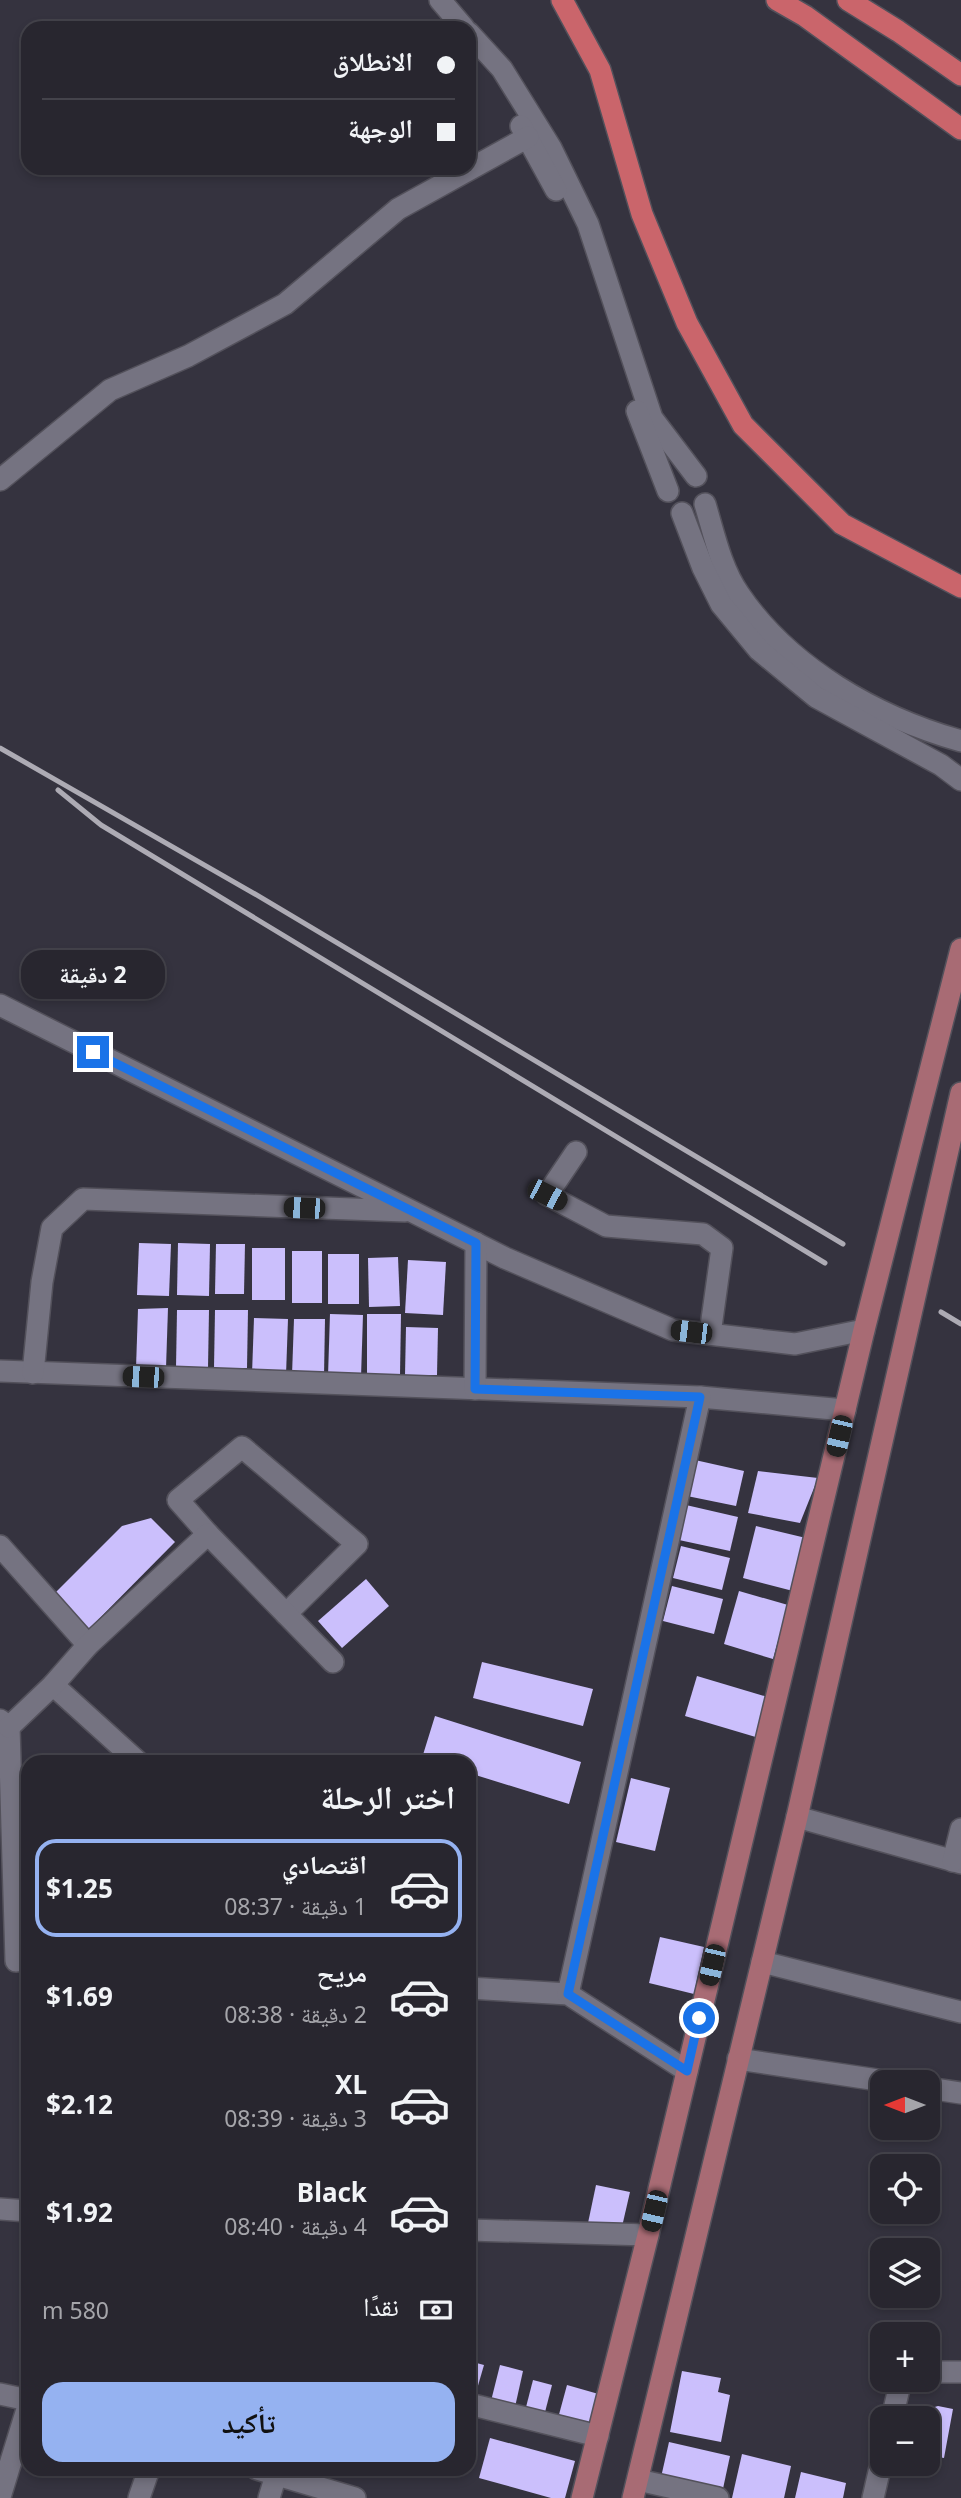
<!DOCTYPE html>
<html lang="ar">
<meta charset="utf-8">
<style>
:root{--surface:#28262f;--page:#302e37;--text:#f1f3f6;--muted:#a5a5aa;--line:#44434b;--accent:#95b2f1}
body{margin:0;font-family:"Noto Sans","Noto Naskh Arabic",sans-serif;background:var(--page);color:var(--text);direction:rtl;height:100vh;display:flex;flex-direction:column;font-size:26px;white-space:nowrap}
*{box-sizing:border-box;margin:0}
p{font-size:23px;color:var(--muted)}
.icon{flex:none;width:38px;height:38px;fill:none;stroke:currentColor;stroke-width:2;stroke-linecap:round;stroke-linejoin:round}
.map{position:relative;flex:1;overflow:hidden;direction:ltr}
.details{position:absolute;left:21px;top:1755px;width:455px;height:721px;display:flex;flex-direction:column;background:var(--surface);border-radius:21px;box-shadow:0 4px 10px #0003,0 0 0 2px var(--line);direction:rtl}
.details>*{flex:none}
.banner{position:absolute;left:21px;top:21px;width:455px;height:154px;border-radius:21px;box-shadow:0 4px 10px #0003,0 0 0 2px var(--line);direction:rtl;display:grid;align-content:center;height:154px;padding:0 21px;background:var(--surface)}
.needle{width:46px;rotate:270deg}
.controls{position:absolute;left:870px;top:2070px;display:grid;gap:14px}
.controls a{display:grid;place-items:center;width:70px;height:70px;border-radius:14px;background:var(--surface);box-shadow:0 4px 10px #0003,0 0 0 2px var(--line);font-size:35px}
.end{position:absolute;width:32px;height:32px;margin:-16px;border:9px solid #1a73e8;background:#fff;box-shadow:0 0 0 4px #fff}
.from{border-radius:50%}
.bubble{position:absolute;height:49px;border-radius:21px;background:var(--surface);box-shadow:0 4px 10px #0003,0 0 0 2px var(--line);font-size:23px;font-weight:700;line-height:49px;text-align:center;direction:rtl}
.car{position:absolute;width:21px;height:42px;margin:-21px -10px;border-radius:9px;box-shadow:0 0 5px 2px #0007;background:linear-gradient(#222 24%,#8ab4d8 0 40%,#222 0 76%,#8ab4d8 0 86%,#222 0)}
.banner b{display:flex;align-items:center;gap:24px;height:66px;font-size:26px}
.banner b+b{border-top:2px solid var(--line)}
.banner i{width:18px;height:18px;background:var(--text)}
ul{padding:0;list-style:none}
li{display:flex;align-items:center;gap:21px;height:98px;margin:0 14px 10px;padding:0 7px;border:4px solid transparent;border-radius:21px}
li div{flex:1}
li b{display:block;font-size:26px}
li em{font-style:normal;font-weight:700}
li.active{border-color:var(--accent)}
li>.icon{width:63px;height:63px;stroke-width:1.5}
h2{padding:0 21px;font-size:32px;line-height:84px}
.pay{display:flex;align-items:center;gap:18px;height:77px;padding:0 21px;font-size:26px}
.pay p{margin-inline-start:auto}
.primary-button{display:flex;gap:14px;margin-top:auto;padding:14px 21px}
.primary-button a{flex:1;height:80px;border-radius:21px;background:var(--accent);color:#111;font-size:28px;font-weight:700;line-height:80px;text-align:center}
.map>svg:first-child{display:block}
</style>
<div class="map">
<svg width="961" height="2498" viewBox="0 0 961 2498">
<rect width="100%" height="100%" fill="#35333f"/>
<g fill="#cbbffc">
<polygon points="139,1243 171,1244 169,1296 137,1295"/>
<polygon points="178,1243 210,1244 209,1296 177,1295"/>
<polygon points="216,1244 245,1244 244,1294 215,1294"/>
<rect x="252" y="1248" width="33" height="52"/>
<rect x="292" y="1251" width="30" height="52"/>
<rect x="328" y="1254" width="31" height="50"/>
<polygon points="398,1257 400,1306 369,1307 368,1258"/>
<polygon points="408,1260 446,1262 443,1315 405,1313"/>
<polygon points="168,1308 166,1368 136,1368 138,1309"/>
<polygon points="177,1310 209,1310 208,1368 176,1368"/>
<polygon points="215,1310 248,1310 247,1368 214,1368"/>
<polygon points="330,1314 363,1315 361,1377 328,1376"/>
<polygon points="367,1314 401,1314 400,1375 367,1375"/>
<polygon points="254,1318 288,1319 286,1375 252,1374"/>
<polygon points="294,1319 325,1319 324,1376 292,1375"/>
<polygon points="406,1327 438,1328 437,1375 405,1375"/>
<polygon points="695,1460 744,1471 736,1506 687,1496"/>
<polygon points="758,1471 818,1478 800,1523 748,1513"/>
<polygon points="686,1505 738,1517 730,1551 679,1540"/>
<polygon points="151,1518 175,1542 84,1634 49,1599 122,1526"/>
<polygon points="756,1526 806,1538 793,1591 743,1578"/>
<polygon points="681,1546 730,1558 722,1590 673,1578"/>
<polygon points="366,1579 389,1606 342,1648 318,1621"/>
<polygon points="672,1586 723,1599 714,1634 663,1621"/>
<polygon points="739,1591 788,1605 773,1659 724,1644"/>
<polygon points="482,1662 593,1689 583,1726 473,1698"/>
<polygon points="697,1676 771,1698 759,1738 685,1716"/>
<polygon points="435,1716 581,1762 569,1804 469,1773 469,1762 436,1762 422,1758"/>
<polygon points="631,1778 670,1788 655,1851 616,1842"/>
<polygon points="660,1937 704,1947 694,1994 649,1983"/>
<polygon points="596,2185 630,2192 621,2231 588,2223"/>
<polygon points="469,2361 484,2365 475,2396 469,2394"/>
<polygon points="500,2365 523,2371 515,2407 491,2401"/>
<polygon points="682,2371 721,2378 718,2392 730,2395 721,2442 670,2432"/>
<polygon points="533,2380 552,2385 544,2416 525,2411"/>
<polygon points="567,2385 602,2395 589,2442 554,2433"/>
<polygon points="938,2406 953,2409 944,2458 928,2455 928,2418 915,2418 921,2411"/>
<polygon points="490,2438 575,2461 565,2498 551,2498 479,2478"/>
<polygon points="669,2442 730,2456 721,2498 669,2498 657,2495"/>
<polygon points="742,2454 791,2466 784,2498 732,2498"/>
<polygon points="801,2472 846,2483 843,2498 795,2498"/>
</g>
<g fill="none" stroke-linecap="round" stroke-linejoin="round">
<defs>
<g id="minor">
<polyline points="440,0 464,28"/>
<polyline points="469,33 502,69 551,148 588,224 652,418 696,476"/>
<polyline points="521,126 556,190"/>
<polyline points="637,411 668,491"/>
<polyline points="0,480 110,390 188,356 285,304 398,209 528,137"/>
<path d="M705,504C714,534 721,568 739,594C789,668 876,717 961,741"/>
<polyline points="682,513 703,568 721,604 759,650 816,697 941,765 961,780"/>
<polyline points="0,1005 505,1258 673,1330 795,1344 864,1330"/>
<polyline points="576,1152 547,1195 606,1226 703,1234 722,1248 710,1334"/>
<polyline points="0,1371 700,1397 845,1410"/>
<polyline points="33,1373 42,1282 52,1228 83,1199 405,1211"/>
<polyline points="475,1389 476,1243"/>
<polyline points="208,1534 178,1500 242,1447 357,1544 286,1614"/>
<polyline points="0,1546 88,1645"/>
<polyline points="53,1685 138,1762"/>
<polyline points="0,1720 9,1727 16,1961"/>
<polyline points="9,1727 53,1685 88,1645 208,1534 333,1662"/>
<polyline points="797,1817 961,1863"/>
<polyline points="953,1861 961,1829"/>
<polyline points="762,1962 961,2012"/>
<polyline points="469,1988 568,1994 687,2071"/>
<polyline points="568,1994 700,1397"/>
<polyline points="738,2059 891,2082"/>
<polyline points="928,2088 961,2093"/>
<polyline points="0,2209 28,2211"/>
<polyline points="469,2230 648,2235"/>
<polyline points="928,2372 961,2372"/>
<polyline points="0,2394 28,2400"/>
<polyline points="469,2404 598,2436"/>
<polyline points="892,2418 901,2380"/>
<polyline points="257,2469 355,2498"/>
<polyline points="638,2480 718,2498"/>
<polyline points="0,2497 28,2406"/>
<polyline points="139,2498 149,2469"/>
<polyline points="269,2498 276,2475"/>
<polyline points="873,2498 882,2459"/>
</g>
<g id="major">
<polyline points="582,2498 648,2235 864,1330 961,949"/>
<polyline points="633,2498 797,1817 961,1093"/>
</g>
<g id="highway">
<polyline points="562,0 600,70 642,214 687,323 743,425 842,524 961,587"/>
<polyline points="777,0 805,16 961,129"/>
<polyline points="848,0 898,31 961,75"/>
</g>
</defs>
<use href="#minor" stroke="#53515b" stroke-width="24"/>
<use href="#major" stroke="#53515b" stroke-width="24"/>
<use href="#highway" stroke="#53515b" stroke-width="24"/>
<use href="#minor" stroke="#757381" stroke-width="21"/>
<use href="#major" stroke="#a86b74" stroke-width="21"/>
<use href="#highway" stroke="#ca656b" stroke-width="21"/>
<g stroke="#adabb4" stroke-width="5">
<polyline points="0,748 255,894 843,1244"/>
<polyline points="58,790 101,825 825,1263"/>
<polyline points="941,1312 961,1324"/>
</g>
</g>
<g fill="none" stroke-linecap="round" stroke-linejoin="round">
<polyline stroke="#1a73e8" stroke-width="9" points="93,1052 476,1243 475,1389 700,1397 568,1994 687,2071 699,2018"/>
</g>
</svg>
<div class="controls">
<a><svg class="needle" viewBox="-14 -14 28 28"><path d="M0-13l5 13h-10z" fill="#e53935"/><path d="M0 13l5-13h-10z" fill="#a5a5aa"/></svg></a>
<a><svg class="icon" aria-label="locate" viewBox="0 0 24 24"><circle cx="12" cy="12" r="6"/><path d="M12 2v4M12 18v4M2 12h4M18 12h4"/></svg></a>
<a><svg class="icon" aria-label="layers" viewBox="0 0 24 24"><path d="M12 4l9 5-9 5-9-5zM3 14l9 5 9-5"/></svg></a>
<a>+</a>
<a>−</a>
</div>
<i class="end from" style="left:699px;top:2018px"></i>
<i class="end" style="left:93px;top:1052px"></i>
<div class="bubble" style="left:21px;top:950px;width:144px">2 دقيقة</div>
<i class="car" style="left:547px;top:1195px;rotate:117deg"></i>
<i class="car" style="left:304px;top:1208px;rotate:272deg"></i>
<i class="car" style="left:691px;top:1332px;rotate:277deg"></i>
<i class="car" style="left:143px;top:1377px;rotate:272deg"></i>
<i class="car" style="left:839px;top:1436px;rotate:193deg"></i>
<i class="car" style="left:712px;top:1965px;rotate:193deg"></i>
<i class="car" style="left:654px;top:2211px;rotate:193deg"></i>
<div class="banner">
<b><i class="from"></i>الانطلاق</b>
<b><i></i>الوجهة</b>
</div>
<section class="details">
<h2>اختر الرحلة</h2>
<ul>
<li class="active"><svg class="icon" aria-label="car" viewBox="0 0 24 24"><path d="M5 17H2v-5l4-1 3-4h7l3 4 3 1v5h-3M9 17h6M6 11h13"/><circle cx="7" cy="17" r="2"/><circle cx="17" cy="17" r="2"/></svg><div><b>اقتصادي</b><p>1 دقيقة · 08:37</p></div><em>$1.25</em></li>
<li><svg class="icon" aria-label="car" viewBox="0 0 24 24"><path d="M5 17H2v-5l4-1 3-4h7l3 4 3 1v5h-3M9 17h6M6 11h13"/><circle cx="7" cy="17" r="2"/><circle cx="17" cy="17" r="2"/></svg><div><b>مريح</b><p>2 دقيقة · 08:38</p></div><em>$1.69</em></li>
<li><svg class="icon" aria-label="car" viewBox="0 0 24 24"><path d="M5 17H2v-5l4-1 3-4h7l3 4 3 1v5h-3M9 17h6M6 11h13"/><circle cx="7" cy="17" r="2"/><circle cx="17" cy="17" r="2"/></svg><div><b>XL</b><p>3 دقيقة · 08:39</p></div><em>$2.12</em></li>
<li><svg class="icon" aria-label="car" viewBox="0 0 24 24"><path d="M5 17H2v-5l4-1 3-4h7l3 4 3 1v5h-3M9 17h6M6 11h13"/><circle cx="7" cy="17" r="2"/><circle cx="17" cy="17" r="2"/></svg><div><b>Black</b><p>4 دقيقة · 08:40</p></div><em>$1.92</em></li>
</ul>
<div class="pay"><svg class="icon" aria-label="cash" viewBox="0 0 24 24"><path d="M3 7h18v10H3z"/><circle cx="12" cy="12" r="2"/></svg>نقدًا<p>580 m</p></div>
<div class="primary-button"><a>تأكيد</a></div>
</section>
</div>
